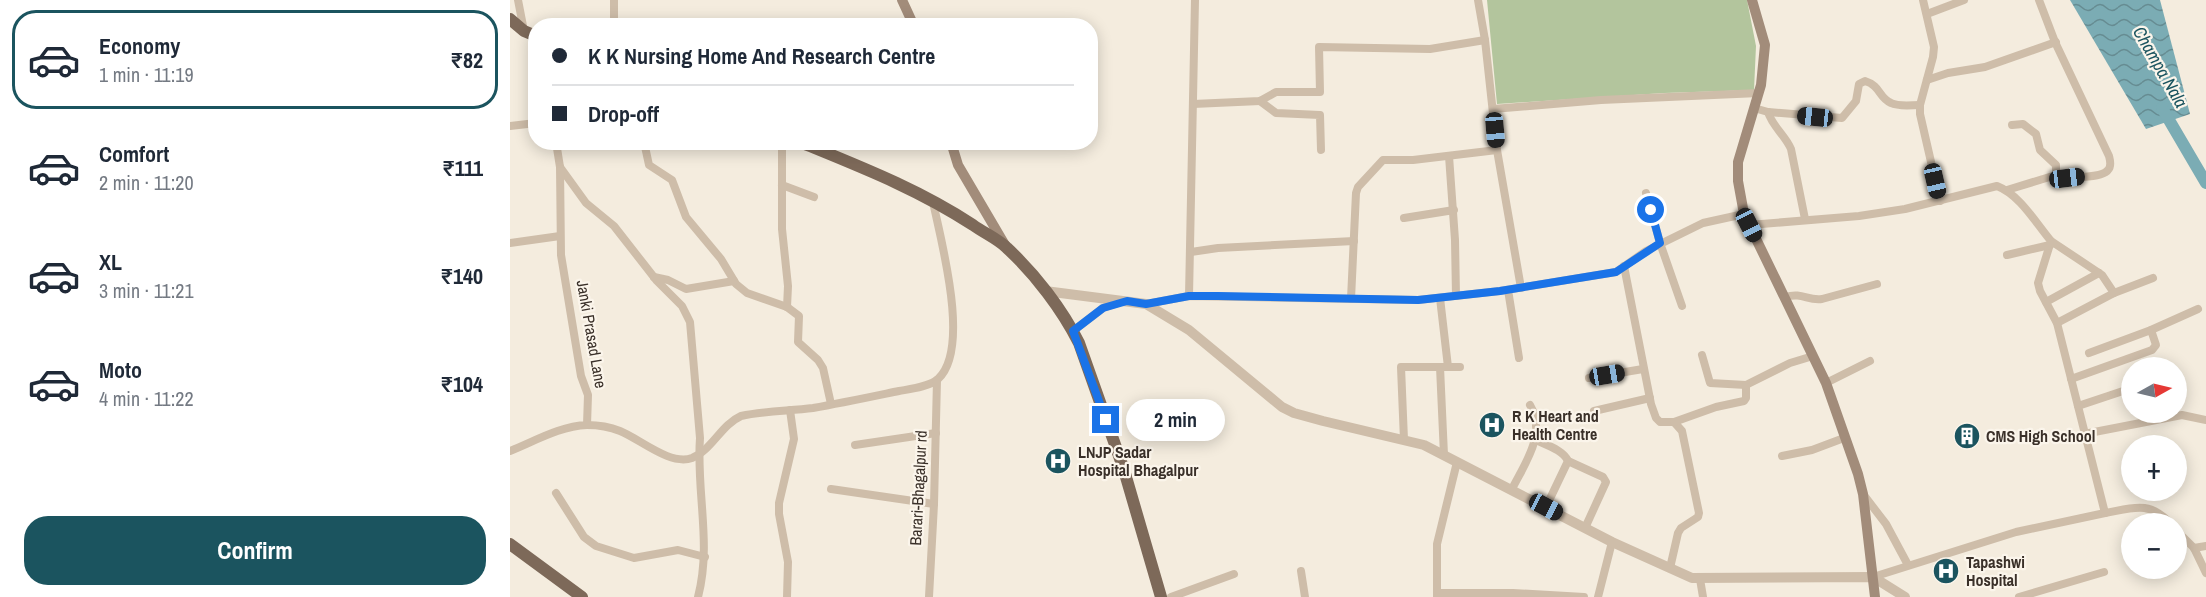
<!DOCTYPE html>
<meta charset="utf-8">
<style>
:root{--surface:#fff;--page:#f6f6f7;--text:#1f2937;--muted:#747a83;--line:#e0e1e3;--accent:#1b545f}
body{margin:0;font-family:"Archivo Narrow",sans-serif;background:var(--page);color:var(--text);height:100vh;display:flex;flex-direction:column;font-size:22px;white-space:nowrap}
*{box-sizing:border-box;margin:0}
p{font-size:20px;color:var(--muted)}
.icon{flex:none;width:33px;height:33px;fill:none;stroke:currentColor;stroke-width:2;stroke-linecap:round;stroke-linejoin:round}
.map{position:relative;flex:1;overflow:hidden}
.panel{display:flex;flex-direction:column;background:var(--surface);width:510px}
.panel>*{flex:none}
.banner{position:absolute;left:18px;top:18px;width:570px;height:132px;border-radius:24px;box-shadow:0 3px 15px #0003;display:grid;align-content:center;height:132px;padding:0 24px;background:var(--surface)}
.needle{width:39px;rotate:82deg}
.controls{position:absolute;left:1611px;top:357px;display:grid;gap:12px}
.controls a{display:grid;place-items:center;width:66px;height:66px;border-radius:50%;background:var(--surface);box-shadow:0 3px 15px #0003;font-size:30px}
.end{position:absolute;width:27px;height:27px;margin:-14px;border:8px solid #1a73e8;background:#fff;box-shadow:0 0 0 3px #fff}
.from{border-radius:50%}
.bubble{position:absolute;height:42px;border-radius:21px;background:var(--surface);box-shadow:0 3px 15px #0003;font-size:20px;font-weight:700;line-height:42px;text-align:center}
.car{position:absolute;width:18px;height:36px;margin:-18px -9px;border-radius:8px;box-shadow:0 0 4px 2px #0007;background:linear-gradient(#222 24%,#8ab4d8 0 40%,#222 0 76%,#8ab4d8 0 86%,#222 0)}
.banner b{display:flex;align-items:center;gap:21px;height:57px;font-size:22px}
.banner b+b{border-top:2px solid var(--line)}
.banner i{width:15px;height:15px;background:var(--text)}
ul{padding:10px 0 0;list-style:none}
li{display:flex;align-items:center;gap:18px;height:99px;margin:0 12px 9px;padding:0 12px;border:3px solid transparent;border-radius:24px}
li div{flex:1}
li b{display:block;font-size:22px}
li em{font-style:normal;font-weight:700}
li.active{border-color:var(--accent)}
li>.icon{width:54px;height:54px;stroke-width:1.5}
.primary-button{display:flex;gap:12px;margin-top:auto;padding:12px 24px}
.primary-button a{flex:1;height:69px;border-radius:24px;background:var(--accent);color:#fff;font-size:24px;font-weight:700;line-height:69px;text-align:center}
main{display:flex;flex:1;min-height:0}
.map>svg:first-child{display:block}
</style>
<main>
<section class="panel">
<ul>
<li class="active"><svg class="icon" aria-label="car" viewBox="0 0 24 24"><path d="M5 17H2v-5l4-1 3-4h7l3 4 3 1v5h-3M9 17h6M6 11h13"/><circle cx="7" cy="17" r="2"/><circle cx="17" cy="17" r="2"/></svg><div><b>Economy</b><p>1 min · 11:19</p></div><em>₹82</em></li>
<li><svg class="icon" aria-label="car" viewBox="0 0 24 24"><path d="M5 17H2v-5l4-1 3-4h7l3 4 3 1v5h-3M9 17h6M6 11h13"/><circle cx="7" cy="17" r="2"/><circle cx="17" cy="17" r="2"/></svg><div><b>Comfort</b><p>2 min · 11:20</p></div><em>₹111</em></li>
<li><svg class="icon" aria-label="car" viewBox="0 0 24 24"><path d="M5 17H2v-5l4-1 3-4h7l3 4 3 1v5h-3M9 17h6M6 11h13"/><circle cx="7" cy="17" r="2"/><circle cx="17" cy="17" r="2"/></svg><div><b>XL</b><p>3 min · 11:21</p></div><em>₹140</em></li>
<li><svg class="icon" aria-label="car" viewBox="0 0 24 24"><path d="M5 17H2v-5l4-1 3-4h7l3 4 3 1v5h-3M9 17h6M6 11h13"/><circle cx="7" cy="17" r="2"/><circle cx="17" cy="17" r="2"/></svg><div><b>Moto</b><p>4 min · 11:22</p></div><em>₹104</em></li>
</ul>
<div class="primary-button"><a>Confirm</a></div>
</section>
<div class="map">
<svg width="1696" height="597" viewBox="0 0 1696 597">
<defs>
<pattern id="water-waves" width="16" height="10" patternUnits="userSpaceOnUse" patternTransform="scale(1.5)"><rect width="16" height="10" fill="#7bacb4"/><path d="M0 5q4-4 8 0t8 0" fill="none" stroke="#668c92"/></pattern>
</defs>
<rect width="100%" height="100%" fill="#f4ecde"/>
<polygon fill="#b3c59d" points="977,0 1237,0 1246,46 1244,90 1154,93 987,104"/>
<polygon fill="url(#water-waves)" points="1560,0 1650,0 1680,114 1636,129"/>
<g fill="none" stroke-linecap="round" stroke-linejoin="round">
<polyline stroke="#7bacb4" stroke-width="12" points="1652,108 1696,183"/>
<g stroke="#cebda9" stroke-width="8">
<polyline points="8,0 14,31"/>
<polyline points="968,0 975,40 987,150 1011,288"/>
<polyline points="1413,0 1424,47 1423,57 1410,105 1410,114 1430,201"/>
<polyline points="1417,14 1454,0"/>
<polyline points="104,26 104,0"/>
<polyline points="524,26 534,24"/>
<polyline points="1417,80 1438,73 1475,67 1546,42"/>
<polyline points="750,101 766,113 810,115 811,150"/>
<polyline points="683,104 750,101 766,92 810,92 809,47 920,49 975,40"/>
<path d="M1244,108L1258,112L1332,118L1346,101L1349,84L1355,81C1371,86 1368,97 1381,103C1389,107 1401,105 1410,105"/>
<polyline points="983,109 1091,100 1249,93"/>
<path d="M1258,112C1262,126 1275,135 1281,149L1295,219"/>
<path d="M1502,125L1513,124L1526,134L1530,150L1546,165V175C1555,179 1592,178 1598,170C1602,166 1600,160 1599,156L1545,42L1529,0"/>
<polyline points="0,126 26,123"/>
<path d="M46,142L50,167L76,203L104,226L147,281L172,306L180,322L190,438C186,491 202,544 188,597"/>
<polyline points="134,142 139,165 162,180 176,217 211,259 226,284 237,293 277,307 289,316 288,342 308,360 313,368 321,404"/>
<polyline points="272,142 272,229 278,286 277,307"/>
<polyline points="939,156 945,240 946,296"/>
<polyline points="272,185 304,197"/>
<polyline points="1497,190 1546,175"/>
<polyline points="1136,193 1150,243 1172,306"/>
<polyline points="894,218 944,210"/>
<path d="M1239,225L1349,216L1395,209L1487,186C1510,195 1525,222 1541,241L1528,283L1530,291L1547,323L1595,513L1506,532L1363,577"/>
<polyline points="1541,241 1592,275 1604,293"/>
<polyline points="0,243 50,236"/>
<polyline points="681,252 708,248 844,241"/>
<polyline points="1497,255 1540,245"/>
<polyline points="1114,266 1141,404 1146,418 1150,422 1164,422 1172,431 1189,513 1188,517 1171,528 1168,533 1160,568"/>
<polyline points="144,277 158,280 176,289 224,281"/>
<polyline points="998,290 1009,358"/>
<polyline points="679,296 685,0"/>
<path d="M1275,297C1293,292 1297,301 1312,299L1367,284"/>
<polyline points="930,298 938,367"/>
<polyline points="841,299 846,193 848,187 873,160 903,160 987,150"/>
<polyline points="1536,302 1589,273"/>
<polyline points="636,304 679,296 908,300 990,291 1106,272 1136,251 1193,223 1234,214"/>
<polyline points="1547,323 1604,293 1643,278"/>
<polyline points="563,331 593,308 611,302"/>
<polyline points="1579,353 1641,330 1688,309"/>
<polyline points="1192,355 1200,383 1236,385"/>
<polyline points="930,367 934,455"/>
<polyline points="1079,378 1133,369"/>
<polyline points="1561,379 1642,350 1646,345 1641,330"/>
<polyline points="1316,383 1360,361"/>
<polyline points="1568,406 1622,388"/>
<polyline points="1084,411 1140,398"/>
<polyline points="1164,422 1206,407 1234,401 1236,398 1236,385 1280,363 1303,356"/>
<path d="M77,425C88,425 100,427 110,431C130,439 160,466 182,458C202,450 211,425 231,416C255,411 279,411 303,408C332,403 360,397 389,391C400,389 419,387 428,379C461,349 431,241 423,202"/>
<polyline points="1574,434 1672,415 1696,420"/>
<polyline points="894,440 891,367 950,367"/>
<path d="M1026,440C1036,445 1053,450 1058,461L1036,507"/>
<polyline points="345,445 426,433"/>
<path d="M0,451C25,441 50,426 77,425L78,395L71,376L51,255L50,167"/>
<polyline points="1272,456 1302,450 1334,438"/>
<polyline points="1058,461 1093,477 1096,482 1075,528"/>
<polyline points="321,489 424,504"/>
<path d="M1002,489C1015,463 1037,434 1020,405"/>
<polyline points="46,493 74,537 86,546 124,558 168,550 195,557"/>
<polyline points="1353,494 1376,524 1398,565"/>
<path d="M1595,513C1623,508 1639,500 1661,524"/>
<polyline points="1666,530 1684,548 1696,573"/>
<polyline points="1684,548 1696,546"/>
<polyline points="791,571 795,597"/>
<polyline points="1190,579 1193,597"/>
<polyline points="927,593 1003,593 1074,597"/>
<polyline points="277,597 278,562 269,514 269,503 284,439 280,410"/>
<polyline points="419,597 424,504 427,380"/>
<polyline points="661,597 724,574"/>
<polyline points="927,597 927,544 947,462"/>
<polyline points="1088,597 1102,542"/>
<polyline points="1509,597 1594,572"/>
</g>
<polyline stroke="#cebda9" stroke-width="10" points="535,291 636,304 679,330 772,407 784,413 813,421 914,445 1102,542 1182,578 1363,577 1395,597"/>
<g stroke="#a28c7a" stroke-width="10">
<polyline points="392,0 404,26"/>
<polyline points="1242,0 1255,45 1251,85 1228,162 1228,181 1234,214 1316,383 1348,474 1353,494 1365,597"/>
<polyline points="441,142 448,165 495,245"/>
</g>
<g stroke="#7d6959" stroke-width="12">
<polyline points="0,19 14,31 26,36"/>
<path d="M290,142C351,167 408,189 463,225C474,233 488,239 497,248C525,274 552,309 569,343L614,470L651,597"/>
<polyline points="0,544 72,597"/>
</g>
</g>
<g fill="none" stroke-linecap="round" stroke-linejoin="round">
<polyline stroke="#1a73e8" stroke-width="8" points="596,420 563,331 593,308 617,301 636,304 679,296 708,296 908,300 990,291 1106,272 1150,243 1141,210"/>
</g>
<defs>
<symbol id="hospital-disc" viewBox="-11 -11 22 22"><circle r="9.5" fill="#1b545f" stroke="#fbf5eb"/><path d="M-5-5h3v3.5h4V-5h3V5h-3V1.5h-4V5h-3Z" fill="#fff"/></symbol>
<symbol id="building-disc" viewBox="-11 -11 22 22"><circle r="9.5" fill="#1b545f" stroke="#fbf5eb"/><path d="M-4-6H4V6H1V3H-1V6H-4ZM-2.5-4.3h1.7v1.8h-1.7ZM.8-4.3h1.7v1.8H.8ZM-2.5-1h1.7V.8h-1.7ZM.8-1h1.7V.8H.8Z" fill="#fff"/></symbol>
</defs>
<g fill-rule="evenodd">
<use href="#hospital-disc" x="967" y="410" width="30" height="30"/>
<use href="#building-disc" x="1442" y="421" width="30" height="30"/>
<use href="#hospital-disc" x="533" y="446" width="30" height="30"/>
<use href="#hospital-disc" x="1421" y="556" width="30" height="30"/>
</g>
<g text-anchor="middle" stroke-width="4.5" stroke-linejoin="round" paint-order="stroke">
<g font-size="16" fill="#3a3029" stroke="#fbf5eb">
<text transform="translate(82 334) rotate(80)" y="6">Janki Prasad Lane</text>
<text transform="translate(408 488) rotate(-87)" y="6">Barari-Bhagalpur rd</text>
</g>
<g font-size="16" font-weight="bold" fill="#3a3029" stroke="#fbf5eb" text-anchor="start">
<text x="1002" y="422">R K Heart and<tspan x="1002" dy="18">Health Centre</tspan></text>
<text x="1476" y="442">CMS High School</text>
<text x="568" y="458">LNJP Sadar<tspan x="568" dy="18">Hospital Bhagalpur</tspan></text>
<text x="1456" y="568">Tapashwi<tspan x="1456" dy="18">Hospital</tspan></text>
</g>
<g font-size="18" font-style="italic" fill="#1b545f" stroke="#fbf5eb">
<text transform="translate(1650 67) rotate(60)" y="6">Champa Nala</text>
</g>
</g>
</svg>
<div class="controls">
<a><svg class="needle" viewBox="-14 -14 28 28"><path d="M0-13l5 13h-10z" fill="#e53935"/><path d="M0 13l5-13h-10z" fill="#747a83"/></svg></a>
<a>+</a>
<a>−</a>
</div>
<i class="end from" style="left:1141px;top:210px"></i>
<i class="end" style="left:596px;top:420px"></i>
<div class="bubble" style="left:616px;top:399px;width:99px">2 min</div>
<i class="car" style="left:1305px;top:117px;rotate:276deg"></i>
<i class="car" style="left:985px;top:130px;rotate:175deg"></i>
<i class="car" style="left:1557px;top:178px;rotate:83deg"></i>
<i class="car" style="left:1425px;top:181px;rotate:167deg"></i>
<i class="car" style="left:1239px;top:225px;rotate:153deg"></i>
<i class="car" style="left:1097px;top:375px;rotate:80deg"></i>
<i class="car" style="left:1036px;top:507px;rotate:118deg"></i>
<div class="banner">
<b><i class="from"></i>K K Nursing Home And Research Centre</b>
<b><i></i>Drop-off</b>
</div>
</div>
</main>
